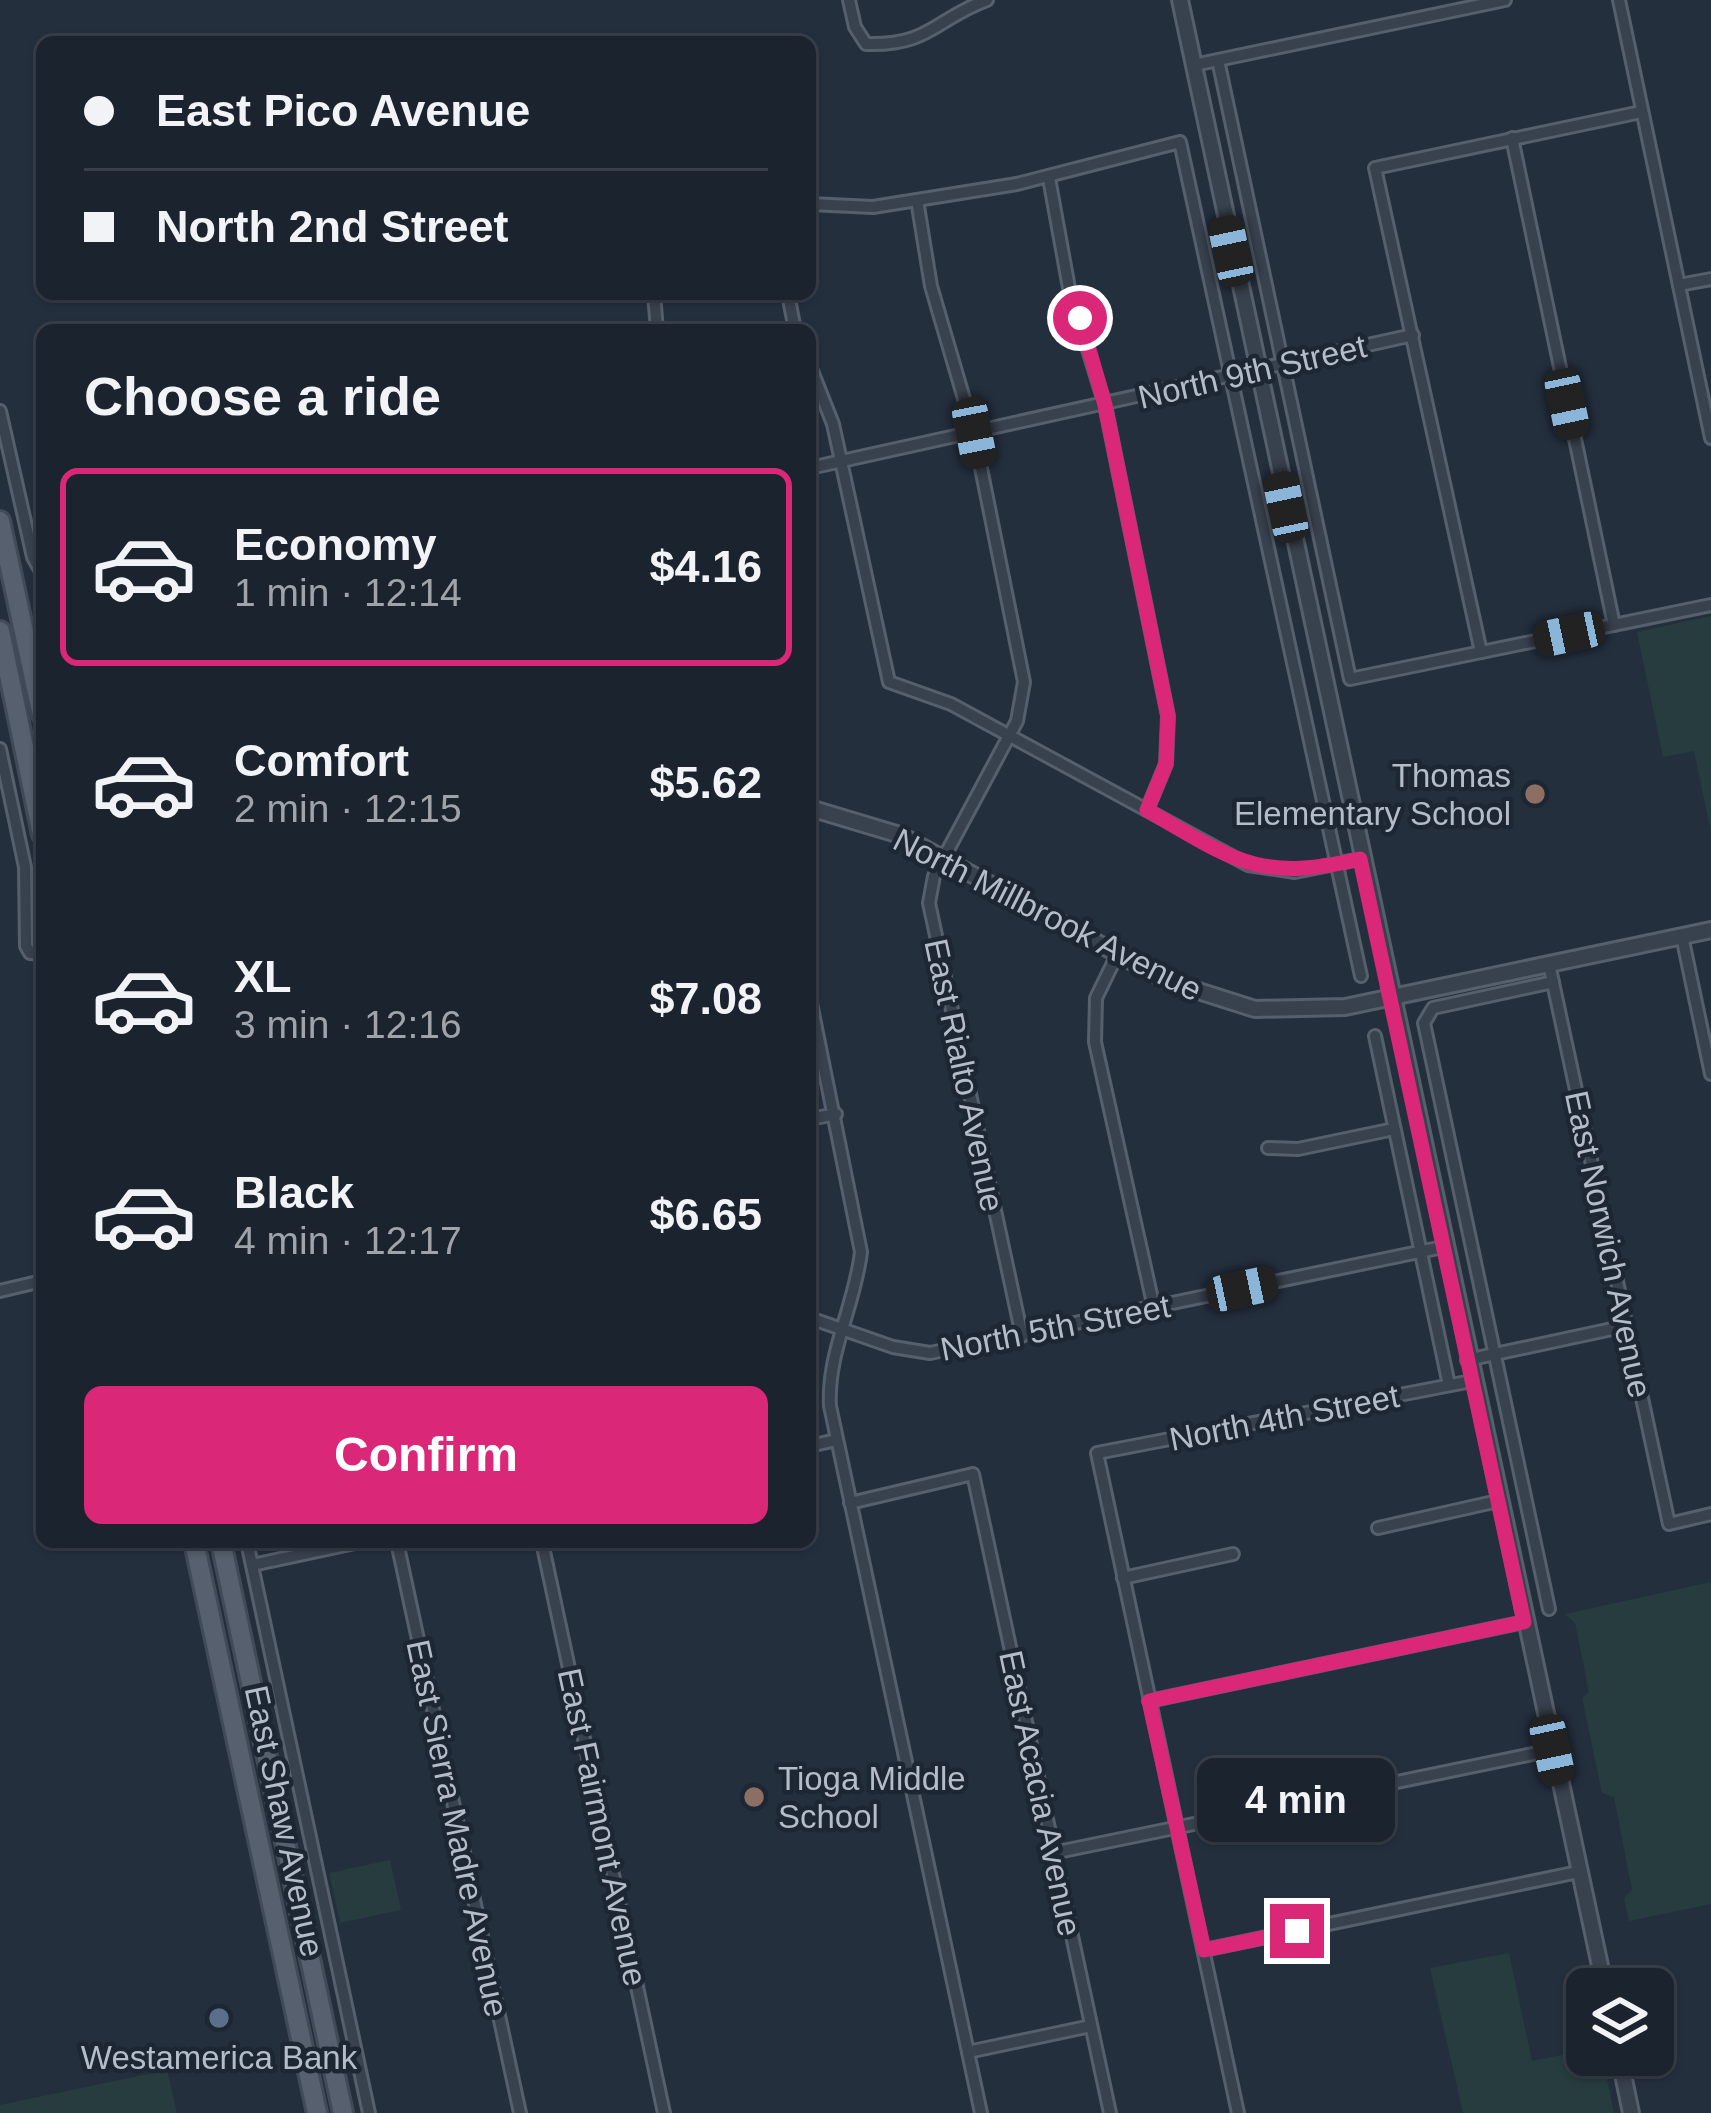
<!DOCTYPE html>
<meta charset="utf-8">
<style>
:root{--surface:#1b232e;--page:#242b36;--text:#f1f3f6;--muted:#a0a4aa;--line:#39404a;--accent:#db2777}
body{margin:0;font-family:Helvetica,sans-serif;background:var(--page);color:var(--text);height:100vh;display:flex;flex-direction:column;font-size:45px;white-space:nowrap}
*{box-sizing:border-box;margin:0}
p{font-size:39px;color:var(--muted)}
.icon{flex:none;width:66px;height:66px;fill:none;stroke:currentColor;stroke-width:2;stroke-linecap:round;stroke-linejoin:round}
.map{position:relative;flex:1;overflow:hidden}
.sheet{position:absolute;left:36px;top:324px;width:780px;height:1224px;display:flex;flex-direction:column;background:var(--surface);border-radius:18px;box-shadow:0 3px 9px #0004,0 0 0 3px var(--line)}
.sheet>*{flex:none}
.banner{position:absolute;left:36px;top:36px;width:780px;height:264px;border-radius:18px;box-shadow:0 3px 9px #0004,0 0 0 3px var(--line);display:grid;align-content:center;height:264px;padding:0 48px;background:var(--surface)}
.tools{position:absolute;left:1566px;top:1968px;display:grid;gap:24px}
.tools a{display:grid;place-items:center;width:108px;height:108px;border-radius:18px;background:var(--surface);box-shadow:0 3px 9px #0004,0 0 0 3px var(--line);font-size:60px}
.end{position:absolute;width:54px;height:54px;margin:-27px;border:15px solid #db2777;background:#fff;box-shadow:0 0 0 6px #fff}
.from{border-radius:50%}
.bubble{position:absolute;height:84px;border-radius:18px;background:var(--surface);box-shadow:0 3px 9px #0004,0 0 0 3px var(--line);font-size:39px;font-weight:600;line-height:84px;text-align:center}
.car{position:absolute;width:36px;height:72px;margin:-36px -18px;border-radius:15px;box-shadow:0 0 9px 3px #0007;background:linear-gradient(#222 24%,#8ab4d8 0 40%,#222 0 76%,#8ab4d8 0 86%,#222 0)}
.banner b{display:flex;align-items:center;gap:42px;height:114px;font-size:45px}
.banner b+b{border-top:3px solid var(--line)}
.banner i{width:30px;height:30px;background:var(--text)}
ul{padding:0;list-style:none}
li{display:flex;align-items:center;gap:36px;height:198px;margin:0 24px 18px;padding:0 24px;border:6px solid transparent;border-radius:18px}
li div{flex:1}
li b{display:block;font-size:45px}
li em{font-style:normal;font-weight:600}
li.on{border-color:var(--accent)}
li>.icon{width:108px;height:108px;stroke-width:1.5}
h2{padding:0 48px;font-size:54px;line-height:144px}
.button{display:flex;gap:24px;margin-top:auto;padding:24px 48px}
.button a{flex:1;height:138px;border-radius:18px;background:var(--accent);color:#fff;font-size:48px;font-weight:600;line-height:138px;text-align:center}
.map>svg:first-child{display:block}
</style>
<div class="map">
<svg width="1711" height="2113" viewBox="0 0 1711 2113">
<rect width="100%" height="100%" fill="#242f3e"/>
<g fill="#263c3f">
<polygon points="1711,616 1711,832 1694,751 1663,757 1637,632"/>
<polygon points="1711,1582 1711,1904 1629,1921 1624,1898 1632,1890 1614,1797 1602,1793 1582,1698 1589,1692 1575,1623 1565,1614"/>
<polygon points="390,1860 401,1910 340,1923 329,1873"/>
<polygon points="1509,1953 1532,2061 1587,2050 1587,2055 1602,2055 1614,2113 1463,2113 1430,1968"/>
<polygon points="167,2070 177,2113 0,2113 0,2105"/>
</g>
<g fill="none" stroke-linecap="round" stroke-linejoin="round">
<defs>
<g id="minor">
<path d="M849,0L855,27L866,44C930,46 935,19 987,0"/>
<polyline points="1619,0 1711,438"/>
<polyline points="1218,60 1350,679 1711,605"/>
<polyline points="1194,65 1505,0"/>
<polyline points="1512,138 1614,625"/>
<polyline points="1049,178 1069,288 1105,405 1168,716 1166,764 1147,810"/>
<polyline points="917,200 931,286 974,433 1024,682 1017,721 934,876 929,903 1022,1336"/>
<polyline points="810,204 873,207 1017,184 1180,142 1361,976"/>
<polyline points="1679,285 1711,279"/>
<polyline points="654,294 657,330"/>
<polyline points="788,294 795,330"/>
<polyline points="810,366 833,424 889,682 951,704 1248,865 1295,872 1360,859"/>
<polyline points="0,411 33,557 42,573"/>
<polyline points="810,468 1413,335"/>
<polyline points="1481,652 1375,168 1641,112"/>
<polyline points="0,749 25,867 26,946 30,953 42,954"/>
<polyline points="1682,936 1711,1074"/>
<polyline points="1117,955 1096,998 1095,1042 1154,1308"/>
<polyline points="1549,964 1669,1524 1711,1514"/>
<path d="M810,998L861,1252C855,1305 827,1353 830,1406L981,2113"/>
<polyline points="1375,1036 1449,1385"/>
<polyline points="810,1119 836,1114"/>
<polyline points="1268,1148 1298,1149 1394,1129"/>
<polyline points="0,1291 42,1281"/>
<polyline points="810,1318 893,1347 930,1353 1443,1247"/>
<polyline points="1467,1360 1626,1326"/>
<polyline points="810,1446 836,1440"/>
<polyline points="850,1503 973,1474 1110,2113"/>
<polyline points="1378,1528 1498,1501"/>
<polyline points="247,1542 369,2113"/>
<polyline points="397,1542 520,2113"/>
<polyline points="542,1542 664,2113"/>
<polyline points="252,1565 360,1542"/>
<polyline points="1123,1578 1233,1554"/>
<polyline points="1549,1609 1424,1023 1433,1008 1553,982"/>
<polyline points="1149,1701 1524,1622"/>
<polyline points="1053,1853 1552,1750"/>
<polyline points="1204,1950 1578,1872"/>
<polyline points="968,2052 1091,2026"/>
<polyline points="1238,2113 1097,1453 1472,1381"/>
</g>
<g id="tertiary">
<polyline points="1180,0 1605,1989"/>
<polyline points="810,808 900,835 1167,981 1255,1009 1345,1007 1711,930"/>
<polyline points="1619,2055 1631,2113"/>
</g>
<g id="primary">
<polyline points="0,521 42,715"/>
<polyline points="0,631 42,834"/>
<polyline points="194,1542 317,2113"/>
<polyline points="221,1542 343,2113"/>
</g>
</defs>
<use href="#minor" stroke="#565f6c" stroke-width="16"/>
<use href="#tertiary" stroke="#565f6c" stroke-width="20"/>
<use href="#primary" stroke="#414a57" stroke-width="24"/>
<use href="#minor" stroke="#38414e" stroke-width="10"/>
<use href="#tertiary" stroke="#38414e" stroke-width="14"/>
<use href="#primary" stroke="#56606e" stroke-width="18"/>
</g>
<g fill="none" stroke-linecap="round" stroke-linejoin="round">
<path stroke="#db2777" stroke-width="15" d="M1080,318L1105,405L1168,716L1166,764L1147,810C1232,859 1258,883 1360,859L1524,1622L1149,1701L1204,1950L1297,1931"/>
</g>
<g fill="#8d6e63" stroke="#1d2633" stroke-width="4.5">
<circle cx="1535" cy="794" r="12"/>
<circle cx="754" cy="1797" r="12"/>
</g>
<circle fill="#5c6f8a" stroke="#1d2633" stroke-width="4.5" cx="219" cy="2018" r="12"/>
<g text-anchor="middle" stroke-width="9" stroke-linejoin="round" paint-order="stroke">
<g font-size="33" fill="#b4bcc9" stroke="#1d2633">
<text transform="translate(1252 371) rotate(-13)" y="12">North 9th Street</text>
<text transform="translate(1048 914) rotate(27)" y="12">North Millbrook Avenue</text>
<text transform="translate(965 1075) rotate(78)" y="12">East Rialto Avenue</text>
<text transform="translate(1609 1244) rotate(78)" y="12">East Norwich Avenue</text>
<text transform="translate(1055 1327) rotate(-11)" y="12">North 5th Street</text>
<text transform="translate(1284 1417) rotate(-11)" y="12">North 4th Street</text>
<text transform="translate(1041 1793) rotate(78)" y="12">East Acacia Avenue</text>
<text transform="translate(285 1821) rotate(78)" y="12">East Shaw Avenue</text>
<text transform="translate(603 1827) rotate(78)" y="12">East Fairmont Avenue</text>
<text transform="translate(458 1828) rotate(78)" y="12">East Sierra Madre Avenue</text>
</g>
<g font-size="33" fill="#b4bcc9" stroke="#1d2633" text-anchor="end">
<text x="1511" y="787">Thomas<tspan x="1511" dy="38">Elementary School</tspan></text>
<text x="778" y="1790" text-anchor="start">Tioga Middle<tspan x="778" dy="38">School</tspan></text>
<text x="219" y="2069" text-anchor="middle">Westamerica Bank</text>
</g>
</g>
</svg>
<div class="tools">
<a><svg class="icon" aria-label="layers" viewBox="0 0 24 24"><path d="M12 4l9 5-9 5-9-5zM3 14l9 5 9-5"/></svg></a>
</div>
<i class="end from" style="left:1080px;top:318px"></i>
<i class="end" style="left:1297px;top:1931px"></i>
<div class="bubble" style="left:1197px;top:1758px;width:198px">4 min</div>
<i class="car" style="left:1231px;top:251px;rotate:348deg"></i>
<i class="car" style="left:1567px;top:404px;rotate:168deg"></i>
<i class="car" style="left:974px;top:433px;rotate:169deg"></i>
<i class="car" style="left:1286px;top:507px;rotate:348deg"></i>
<i class="car" style="left:1569px;top:634px;rotate:258deg"></i>
<i class="car" style="left:1242px;top:1289px;rotate:78deg"></i>
<i class="car" style="left:1552px;top:1750px;rotate:168deg"></i>
<div class="banner">
<b><i class="from"></i>East Pico Avenue</b>
<b><i></i>North 2nd Street</b>
</div>
<section class="sheet">
<h2>Choose a ride</h2>
<ul>
<li class="on"><svg class="icon" aria-label="car" viewBox="0 0 24 24"><path d="M5 17H2v-5l4-1 3-4h7l3 4 3 1v5h-3M9 17h6M6 11h13"/><circle cx="7" cy="17" r="2"/><circle cx="17" cy="17" r="2"/></svg><div><b>Economy</b><p>1 min · 12:14</p></div><em>$4.16</em></li>
<li><svg class="icon" aria-label="car" viewBox="0 0 24 24"><path d="M5 17H2v-5l4-1 3-4h7l3 4 3 1v5h-3M9 17h6M6 11h13"/><circle cx="7" cy="17" r="2"/><circle cx="17" cy="17" r="2"/></svg><div><b>Comfort</b><p>2 min · 12:15</p></div><em>$5.62</em></li>
<li><svg class="icon" aria-label="car" viewBox="0 0 24 24"><path d="M5 17H2v-5l4-1 3-4h7l3 4 3 1v5h-3M9 17h6M6 11h13"/><circle cx="7" cy="17" r="2"/><circle cx="17" cy="17" r="2"/></svg><div><b>XL</b><p>3 min · 12:16</p></div><em>$7.08</em></li>
<li><svg class="icon" aria-label="car" viewBox="0 0 24 24"><path d="M5 17H2v-5l4-1 3-4h7l3 4 3 1v5h-3M9 17h6M6 11h13"/><circle cx="7" cy="17" r="2"/><circle cx="17" cy="17" r="2"/></svg><div><b>Black</b><p>4 min · 12:17</p></div><em>$6.65</em></li>
</ul>
<div class="button"><a>Confirm</a></div>
</section>
</div>
